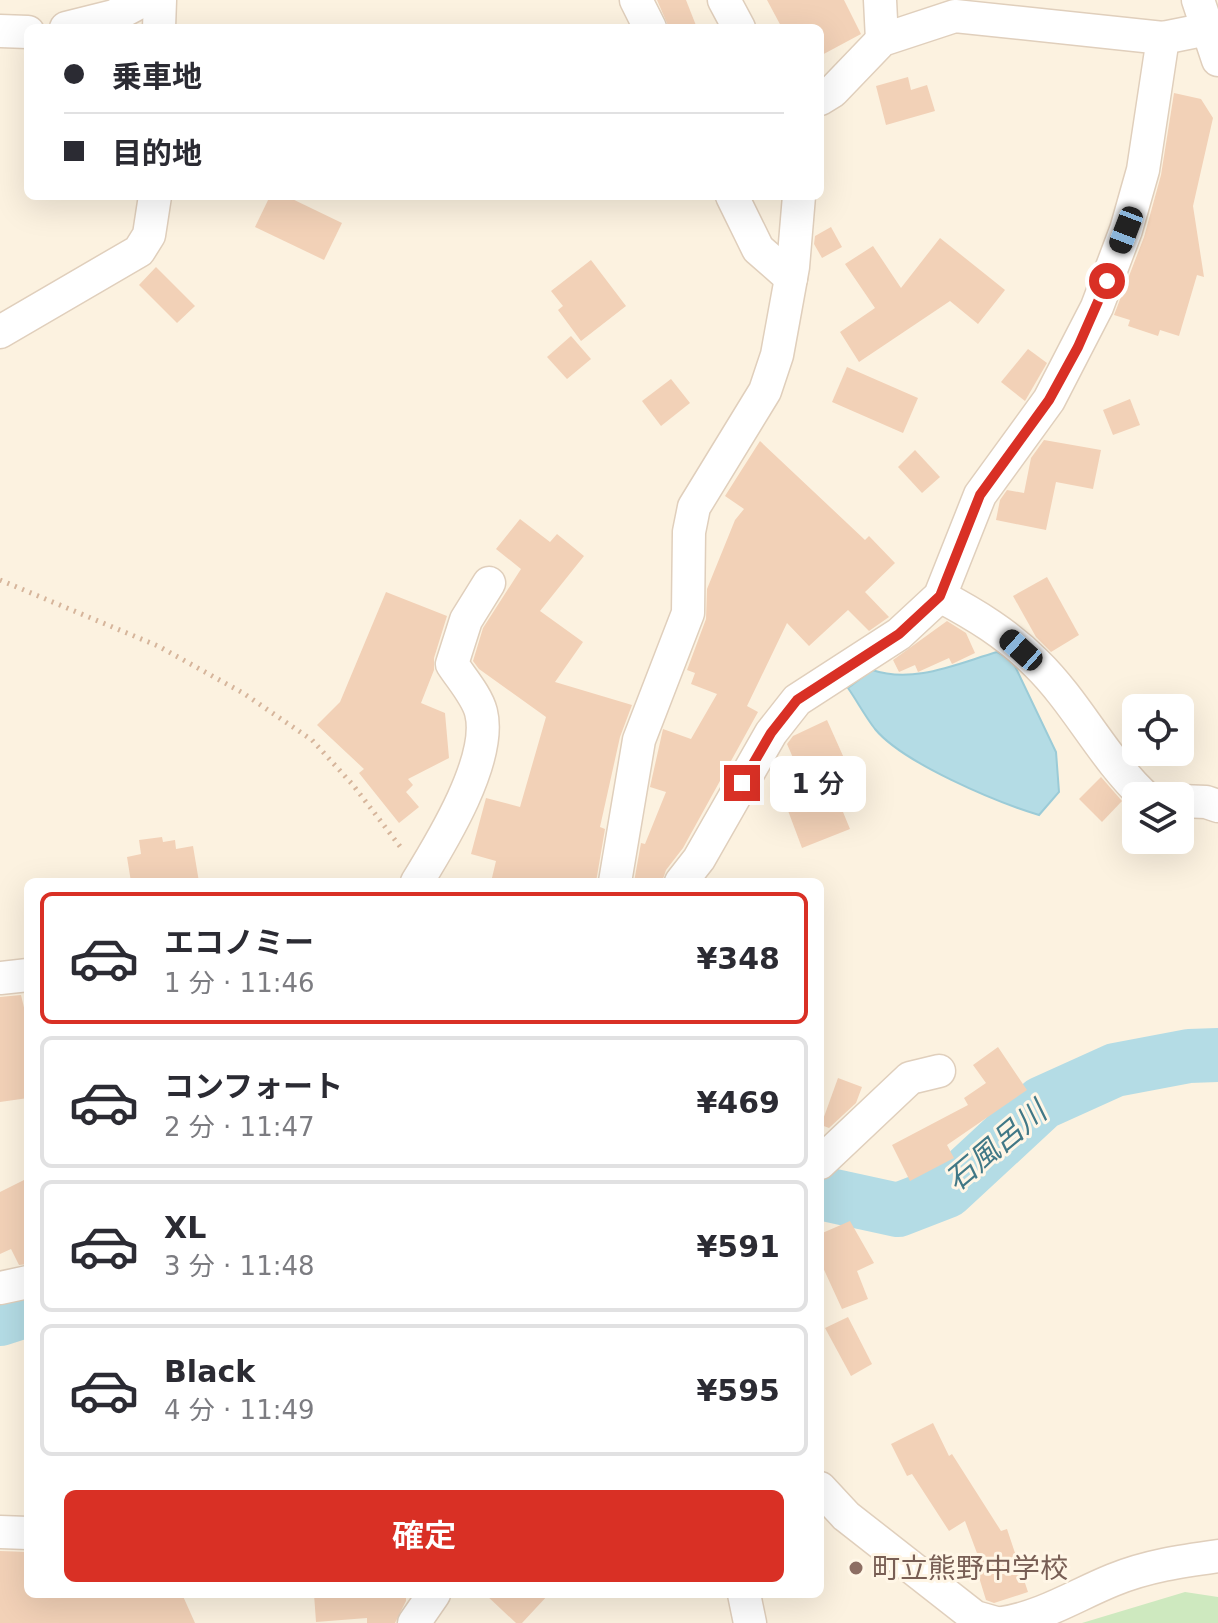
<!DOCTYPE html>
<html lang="ja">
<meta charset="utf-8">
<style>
:root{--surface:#fff;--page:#f2f2f3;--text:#2b2b33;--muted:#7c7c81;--line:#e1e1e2;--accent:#d93025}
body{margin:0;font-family:"DejaVu Sans","Noto Sans JP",sans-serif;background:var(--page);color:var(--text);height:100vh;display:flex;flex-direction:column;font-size:30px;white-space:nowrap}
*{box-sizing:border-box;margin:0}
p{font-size:26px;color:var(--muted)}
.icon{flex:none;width:44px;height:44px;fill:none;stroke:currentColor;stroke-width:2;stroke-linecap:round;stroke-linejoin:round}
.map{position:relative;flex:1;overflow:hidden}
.drawer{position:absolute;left:24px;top:878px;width:800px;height:720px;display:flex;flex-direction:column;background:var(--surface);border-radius:12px;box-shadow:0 8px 32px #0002}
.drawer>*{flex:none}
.guide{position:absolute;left:24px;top:24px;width:800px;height:176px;border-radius:12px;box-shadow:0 8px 32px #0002;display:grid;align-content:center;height:176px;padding:0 40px;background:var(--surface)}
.controls{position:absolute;left:1122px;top:694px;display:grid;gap:16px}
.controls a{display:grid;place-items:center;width:72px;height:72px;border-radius:12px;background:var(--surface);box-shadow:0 8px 32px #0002;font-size:40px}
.end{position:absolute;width:36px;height:36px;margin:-18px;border:10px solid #d93025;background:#fff;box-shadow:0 0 0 4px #fff}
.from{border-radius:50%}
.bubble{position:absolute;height:56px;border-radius:12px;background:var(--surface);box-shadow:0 8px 32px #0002;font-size:26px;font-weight:600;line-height:56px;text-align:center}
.car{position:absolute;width:24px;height:48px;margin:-24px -12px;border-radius:10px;box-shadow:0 0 6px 2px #0007;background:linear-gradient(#222 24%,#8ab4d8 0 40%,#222 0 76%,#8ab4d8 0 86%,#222 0)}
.guide b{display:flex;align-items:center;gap:28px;height:76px;font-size:30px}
.guide b+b{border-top:2px solid var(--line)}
.guide i{width:20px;height:20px;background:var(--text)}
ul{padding:14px 0 0;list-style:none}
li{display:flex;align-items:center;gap:24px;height:132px;margin:0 16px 12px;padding:0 24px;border:4px solid var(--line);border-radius:12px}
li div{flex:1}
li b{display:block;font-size:30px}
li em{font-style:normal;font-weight:600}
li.active{border-color:var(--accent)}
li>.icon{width:72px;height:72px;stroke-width:1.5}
.action{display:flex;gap:16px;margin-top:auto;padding:16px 40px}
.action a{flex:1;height:92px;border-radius:12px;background:var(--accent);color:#fff;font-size:32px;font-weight:600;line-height:92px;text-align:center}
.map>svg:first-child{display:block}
</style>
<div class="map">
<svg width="1218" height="1623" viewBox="0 0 1218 1623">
<rect width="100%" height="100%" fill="#fcf2e0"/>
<polygon fill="#cee9bf" points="1185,1592 1218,1597 1218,1623 1082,1623"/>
<path fill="#b4dce5" stroke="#9bcbd7" stroke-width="2" d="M997,652L1012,660L1056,752L1059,792L1039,815C996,802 903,763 875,729C865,716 857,701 848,688L872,670C914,684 956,664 997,652Z"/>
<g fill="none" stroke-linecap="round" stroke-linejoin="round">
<g stroke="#b4dce5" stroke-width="54">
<polyline points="820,1193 898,1210 947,1191 1042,1103 1115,1070 1189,1056 1218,1055"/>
<polyline points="0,1319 28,1310"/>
</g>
</g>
<g fill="#f2d1b7">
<polygon points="657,0 686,0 697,28 669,28"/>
<polygon points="767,0 844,0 861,34 820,56 820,28 782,28"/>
<polygon points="908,77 911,90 927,85 935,111 886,125 876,86"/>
<polygon points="1174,93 1201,99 1213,118 1193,206 1204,277 1197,275 1179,336 1160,330 1158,336 1128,326 1130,320 1114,315 1144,237 1161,175"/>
<polygon points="270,196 286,196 342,223 324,260 255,227"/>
<polygon points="831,227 842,247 822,258 814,244 815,236"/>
<polygon points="940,238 1005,290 978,324 950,301 859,362 840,332 875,308 845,264 873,246 901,288"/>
<polygon points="591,260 626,306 581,341 558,310 563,306 551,291"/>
<polygon points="156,267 195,306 177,323 139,285"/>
<polygon points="571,336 591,359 567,379 547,357"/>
<polygon points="1028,349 1047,363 1025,401 1001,382"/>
<polygon points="847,367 918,398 903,433 832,402"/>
<polygon points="671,379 690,403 661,426 642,401"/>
<polygon points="1130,399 1140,425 1113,435 1103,410"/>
<polygon points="1044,440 1101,450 1093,489 1056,482 1046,530 996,520 1000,500 1007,490 1024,493 1031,458"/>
<polygon points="760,441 865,540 869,536 895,563 865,592 889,617 869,631 848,610 809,646 787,623 747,706 758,712 683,848 666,870 662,882 634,882 641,843 645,844 666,792 650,787 663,729 691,739 717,694 691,684 695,673 687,670 706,619 707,589 735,520 744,509 725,496"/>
<polygon points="915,450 940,477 922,493 898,467"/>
<polygon points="520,519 550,542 557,534 584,556 540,611 583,642 555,682 632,705 620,737 600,827 605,829 596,882 491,882 496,861 471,854 486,798 520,807 546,717 479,669 473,661 483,628 521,569 496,549"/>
<polygon points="1047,577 1079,635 1051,652 1036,637 1013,596"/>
<polygon points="386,592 447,616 434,658 434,670 421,703 445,713 449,758 408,779 413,785 406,792 419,807 399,823 359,773 364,769 317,725 340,702"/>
<polygon points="947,621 966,633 975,653 952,664 949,658 918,672 915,665 899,672 893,660"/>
<polygon points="827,720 864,803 843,812 850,829 802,848 787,808 811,799 787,744 793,736"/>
<polygon points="1101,777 1122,801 1102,822 1079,799"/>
<polygon points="162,837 163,842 175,840 176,849 193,846 199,882 131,882 127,857 141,854 139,840"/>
<polygon points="21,995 28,1024 28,1098 0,1102 0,997"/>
<polygon points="998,1047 1027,1090 947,1145 954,1158 910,1181 892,1145 968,1105 964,1098 986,1083 973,1065"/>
<polygon points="838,1078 862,1087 856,1103 829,1128 821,1125"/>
<polygon points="28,1178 28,1264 19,1265 11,1249 0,1254 0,1192"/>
<polygon points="850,1221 874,1263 857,1271 868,1299 842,1309 820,1261 820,1234"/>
<polygon points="848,1317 872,1364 851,1376 825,1328"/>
<polygon points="933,1423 949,1456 952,1454 1001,1531 1007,1529 1028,1592 994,1603 986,1600 978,1574 984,1572 965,1521 949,1531 912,1474 907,1476 891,1444"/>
<polygon points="0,1551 28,1552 28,1594 182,1594 195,1623 0,1623"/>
<polygon points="314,1594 406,1594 406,1601 395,1623 367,1623 367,1618 316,1622"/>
<polygon points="485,1594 549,1594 522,1623 516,1623"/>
</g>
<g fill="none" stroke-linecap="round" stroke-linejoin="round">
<defs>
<g id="minor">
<polyline points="636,0 650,28"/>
<polyline points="724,0 739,28"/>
<polyline points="880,0 882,40"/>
<polyline points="1198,0 1218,60"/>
<polyline points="66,28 114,16 144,0"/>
<polyline points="159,28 160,0"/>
<polyline points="0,31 28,32"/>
<polyline points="820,99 833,91 882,40 955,16 1163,38 1218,27"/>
<polyline points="732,196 758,249 791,278"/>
<polyline points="0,332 139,251 149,235 155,196"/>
<path d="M940,596C976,615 1007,634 1036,663C1077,703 1101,755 1144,796"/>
<polyline points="1180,801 1206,802 1218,806"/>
<path d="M417,882C441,843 493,759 481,712C477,696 461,678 452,664L466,620L489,583"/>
<polyline points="615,882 639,740 688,613 689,532 694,507 765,391 777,355 793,267 799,196"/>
<polyline points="681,882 699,859 771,733 797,700 899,634 940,596 980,495 1049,400 1097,307 1126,230 1143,170 1163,38"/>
<polyline points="0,978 28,975"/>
<polyline points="820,1163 910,1078 939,1071"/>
<polyline points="0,1288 28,1282"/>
<polyline points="820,1488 846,1516 975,1617 996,1623"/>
<polyline points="0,1532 28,1533"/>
<polyline points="744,1594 750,1623"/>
<polyline points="414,1623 434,1594"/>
<path d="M1002,1623C1042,1617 1076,1595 1113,1580C1147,1566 1182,1561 1218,1556"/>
</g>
</defs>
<use href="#minor" stroke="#e0cfbc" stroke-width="35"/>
<polyline stroke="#d6b59b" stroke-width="5" stroke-dasharray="2 6" stroke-linecap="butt" points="0,580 158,646 243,693 312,740 353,785 402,849"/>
<use href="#minor" stroke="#fff" stroke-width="32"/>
</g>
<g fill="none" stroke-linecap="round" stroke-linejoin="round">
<polyline stroke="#d93025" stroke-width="10" points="742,783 771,733 797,700 899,634 940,596 980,495 1049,400 1078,347 1107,281"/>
</g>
<circle fill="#8d6e63" stroke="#fff6e6" stroke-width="3" cx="856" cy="1568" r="8"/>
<g text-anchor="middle" stroke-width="6" stroke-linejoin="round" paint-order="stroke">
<g font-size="28" fill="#785e54" stroke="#fff6e6" text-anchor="start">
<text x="872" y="1578">町立熊野中学校</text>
</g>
<g font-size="30" font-style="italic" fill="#417886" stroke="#fff6e6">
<text transform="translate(996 1146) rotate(-40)" y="10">石風呂川</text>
</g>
</g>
</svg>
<div class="controls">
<a><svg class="icon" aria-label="locate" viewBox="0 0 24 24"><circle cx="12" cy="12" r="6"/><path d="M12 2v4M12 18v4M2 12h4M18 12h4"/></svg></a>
<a><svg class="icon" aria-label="layers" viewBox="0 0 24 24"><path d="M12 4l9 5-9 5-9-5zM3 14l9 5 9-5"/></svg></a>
</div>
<i class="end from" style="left:1107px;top:281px"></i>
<i class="end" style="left:742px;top:783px"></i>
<div class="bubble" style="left:770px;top:756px;width:96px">1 分</div>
<i class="car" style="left:1126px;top:230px;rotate:201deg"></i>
<i class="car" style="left:1021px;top:650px;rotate:312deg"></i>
<div class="guide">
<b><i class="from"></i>乗車地</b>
<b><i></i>目的地</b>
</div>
<section class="drawer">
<ul>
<li class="active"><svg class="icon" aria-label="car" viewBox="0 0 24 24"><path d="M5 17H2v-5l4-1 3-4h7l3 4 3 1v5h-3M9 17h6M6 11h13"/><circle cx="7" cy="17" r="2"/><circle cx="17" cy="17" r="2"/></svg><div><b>エコノミー</b><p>1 分 · 11:46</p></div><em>¥348</em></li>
<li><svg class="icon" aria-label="car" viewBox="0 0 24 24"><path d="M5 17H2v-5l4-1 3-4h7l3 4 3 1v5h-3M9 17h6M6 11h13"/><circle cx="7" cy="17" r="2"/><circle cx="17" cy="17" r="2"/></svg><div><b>コンフォート</b><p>2 分 · 11:47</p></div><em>¥469</em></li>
<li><svg class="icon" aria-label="car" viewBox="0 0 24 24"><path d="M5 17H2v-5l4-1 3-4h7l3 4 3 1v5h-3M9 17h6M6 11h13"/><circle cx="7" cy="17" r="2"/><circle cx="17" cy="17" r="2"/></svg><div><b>XL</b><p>3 分 · 11:48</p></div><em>¥591</em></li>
<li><svg class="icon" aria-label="car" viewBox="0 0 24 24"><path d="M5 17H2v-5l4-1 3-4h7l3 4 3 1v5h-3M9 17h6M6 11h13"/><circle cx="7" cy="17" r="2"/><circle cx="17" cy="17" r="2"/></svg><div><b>Black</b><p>4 分 · 11:49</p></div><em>¥595</em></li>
</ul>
<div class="action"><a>確定</a></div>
</section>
</div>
